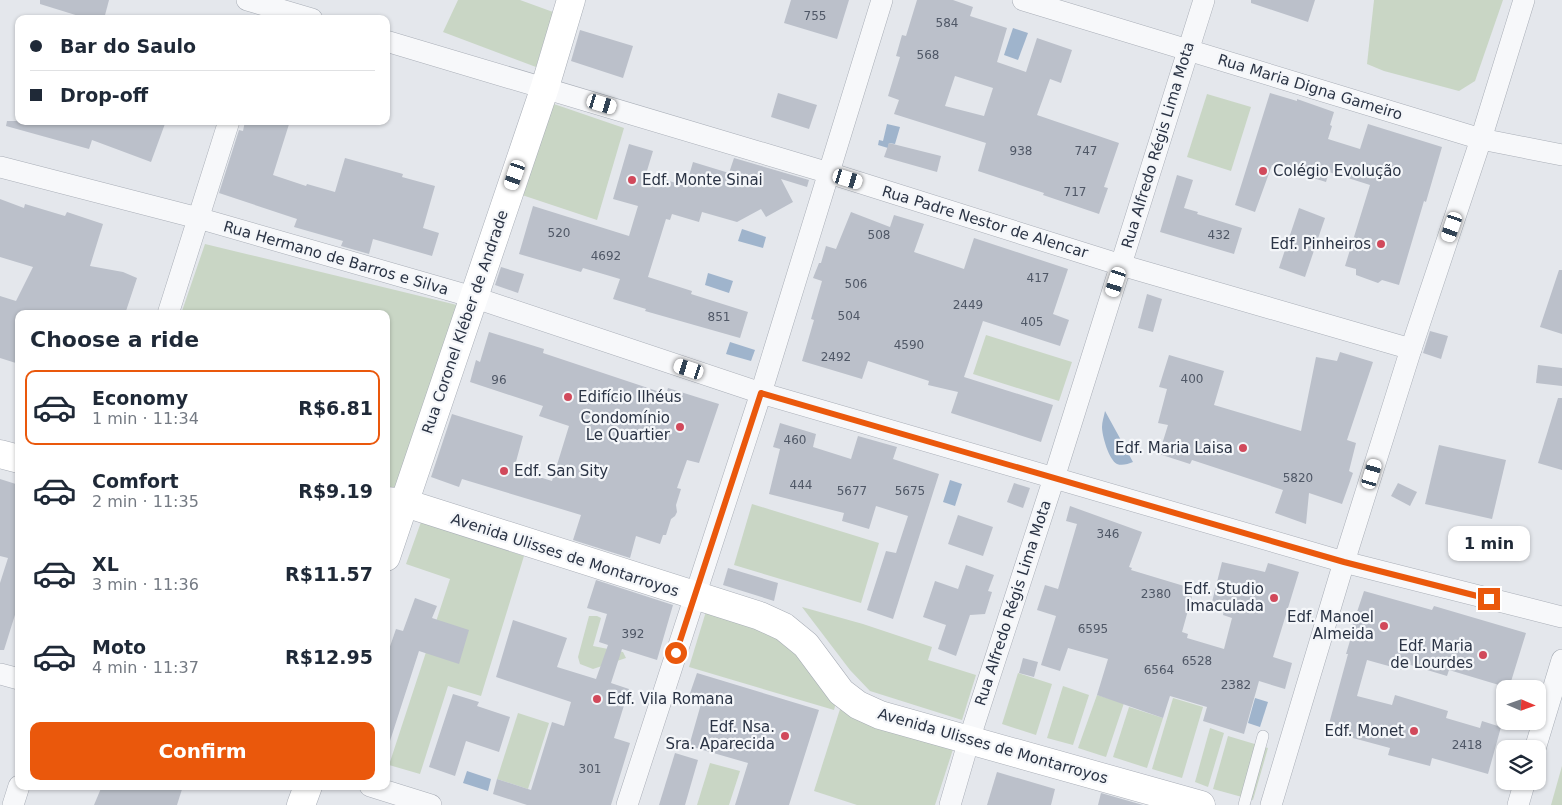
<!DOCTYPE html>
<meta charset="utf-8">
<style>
:root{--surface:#fff;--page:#f2f2f3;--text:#1f2937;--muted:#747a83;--line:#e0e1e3;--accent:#ea580c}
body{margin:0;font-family:"DejaVu Sans",sans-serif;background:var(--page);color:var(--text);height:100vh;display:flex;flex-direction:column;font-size:19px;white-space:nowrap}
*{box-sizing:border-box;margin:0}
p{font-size:16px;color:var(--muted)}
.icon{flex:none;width:28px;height:28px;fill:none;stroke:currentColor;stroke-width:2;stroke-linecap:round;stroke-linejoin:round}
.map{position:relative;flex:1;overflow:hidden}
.sheet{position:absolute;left:15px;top:310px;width:375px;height:480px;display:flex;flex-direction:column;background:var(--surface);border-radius:10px;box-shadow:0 1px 4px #0004}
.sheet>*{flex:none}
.hud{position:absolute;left:15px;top:15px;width:375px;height:110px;border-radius:10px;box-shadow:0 1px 4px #0004;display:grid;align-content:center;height:110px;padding:0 15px;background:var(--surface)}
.needle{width:32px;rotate:92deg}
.controls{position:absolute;left:1496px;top:680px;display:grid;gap:10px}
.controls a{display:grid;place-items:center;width:50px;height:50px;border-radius:10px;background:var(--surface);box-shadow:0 1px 4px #0004;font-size:25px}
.end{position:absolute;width:22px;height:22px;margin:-11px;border:6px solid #ea580c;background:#fff;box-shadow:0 0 0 2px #fff}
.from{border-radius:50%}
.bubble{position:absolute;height:35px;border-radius:10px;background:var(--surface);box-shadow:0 1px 4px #0004;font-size:16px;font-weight:600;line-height:35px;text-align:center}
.car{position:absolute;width:15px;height:30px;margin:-15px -8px;border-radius:6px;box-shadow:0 0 4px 1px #0007;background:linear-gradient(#fff 24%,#345 0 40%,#fff 0 76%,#345 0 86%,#fff 0)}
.hud b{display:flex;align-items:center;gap:18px;height:48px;font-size:19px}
.hud b+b{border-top:1px solid var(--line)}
.hud i{width:12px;height:12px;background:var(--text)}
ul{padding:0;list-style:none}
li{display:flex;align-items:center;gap:15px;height:75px;margin:0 10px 8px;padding:0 5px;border:2px solid transparent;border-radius:10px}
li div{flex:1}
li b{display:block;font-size:19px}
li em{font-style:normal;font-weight:600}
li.on{border-color:var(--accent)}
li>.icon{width:45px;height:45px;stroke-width:1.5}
h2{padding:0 15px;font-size:22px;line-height:60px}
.button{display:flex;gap:10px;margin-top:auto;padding:10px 15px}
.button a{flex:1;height:58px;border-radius:10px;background:var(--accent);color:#fff;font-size:20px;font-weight:600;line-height:58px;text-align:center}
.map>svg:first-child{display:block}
</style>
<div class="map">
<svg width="1562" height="805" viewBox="0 0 1562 805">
<rect width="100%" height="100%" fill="#e4e7ec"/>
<g fill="#c9d6c5">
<polygon points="458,0 520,0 553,12 536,67 443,32"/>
<polygon points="1374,0 1503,0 1475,81 1459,91 1384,71 1367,64"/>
<polygon points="1207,94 1251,107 1231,171 1187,157"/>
<polygon points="551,103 624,128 597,220 522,195"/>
<polygon points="205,244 457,305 396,490 386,487 386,314 181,314"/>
<polygon points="986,335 1072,362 1059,401 973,374"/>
<polygon points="752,504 879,543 861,603 734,565"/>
<polygon points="421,522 524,556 481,696 448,686 420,774 389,765 450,579 406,564"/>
<polygon points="708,605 769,624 838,695 834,710 689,667"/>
<polygon points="802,607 863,624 932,647 928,660 976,675 962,720 870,691 850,670"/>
<polygon points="589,616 597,616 601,618 593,646 623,652 626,658 593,669 580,664 578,657"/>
<polygon points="1018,673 1052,684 1036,735 1002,724"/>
<polygon points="1063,686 1089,695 1073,745 1047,738"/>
<polygon points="1097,695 1124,703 1106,757 1078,748"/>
<polygon points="1173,698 1203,707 1182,778 1152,769"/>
<polygon points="841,706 955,743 935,805 857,805 814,791"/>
<polygon points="1129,707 1163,718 1147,768 1113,757"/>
<polygon points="518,713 549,723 528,789 497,779"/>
<polygon points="1210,728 1224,733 1208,787 1195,782"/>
<polygon points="1228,736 1268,748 1253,800 1213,789"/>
<polygon points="710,763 740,771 729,805 697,805"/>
<polygon points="1562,766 1562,805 1551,805"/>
</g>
<g fill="#9fb4cc">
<polygon points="1013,28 1028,33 1018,60 1004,55"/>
<polygon points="887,124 900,127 895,144 889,143 888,148 878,145 879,140 883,141"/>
<polygon points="742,229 766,237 763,248 738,241"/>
<polygon points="708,273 733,281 729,293 705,285"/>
<polygon points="730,342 755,350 751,361 726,354"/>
<path d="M1105,411L1133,462C1128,464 1122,466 1117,464C1109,460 1102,436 1102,427C1102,422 1104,416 1105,411Z"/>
<polygon points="950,480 962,484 955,506 943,502"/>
<polygon points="1471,535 1485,538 1477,558 1464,555"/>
<polygon points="1255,698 1268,702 1260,727 1248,723"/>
<polygon points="467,771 491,779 488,791 463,783"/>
</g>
<g fill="#bbc0ca" fill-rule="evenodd">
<polygon points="40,0 109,0 104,19 89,19 82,17 40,4"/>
<polygon points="791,0 849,0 837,39 784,23"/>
<path d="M917,0H953L973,7L970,16L1007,28L997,62L1026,72L1037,38L1072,50L1061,83L1050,79L1037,115L1119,143L1104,187L1108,188L1099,214L1043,195L1044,193L978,171L986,143L894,114L899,100L888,96L900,57L896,56L902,35L906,36ZM955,76L993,88L984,116L945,106Z"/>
<polygon points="1251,0 1315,0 1308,22 1251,3"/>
<polygon points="580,30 633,46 623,78 571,61"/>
<polygon points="778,93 817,105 809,129 771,117"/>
<polygon points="1270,93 1297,101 1297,99 1334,112 1330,125 1332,126 1328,139 1360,149 1368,124 1442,147 1426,202 1424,201 1399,285 1382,280 1378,283 1356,275 1356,269 1345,266 1370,185 1329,172 1326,182 1272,165 1255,212 1235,205"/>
<polygon points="7,121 166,121 151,162 92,140 89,149 6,126"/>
<polygon points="245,121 290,121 273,175 306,186 307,184 335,192 345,158 403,174 402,177 435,186 423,228 439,233 432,256 373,239 369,254 341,246 343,241 294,227 297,219 219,193 239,130 243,131"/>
<polygon points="889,143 941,156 937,172 884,157"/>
<polygon points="629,144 653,151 646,174 686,186 693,162 729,173 734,158 809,180 807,187 781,179 793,202 766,217 761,209 737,222 702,212 699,222 672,214 670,220 666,219 648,277 692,291 691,294 748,312 740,338 645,311 646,309 613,299 620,279 583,268 581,272 519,254 533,206 629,236 638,206 613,199"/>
<polygon points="1177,175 1193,180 1184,208 1198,212 1197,214 1242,228 1234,254 1160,232"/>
<polygon points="0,199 24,208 25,204 65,216 67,212 103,224 90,266 123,272 137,278 125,314 19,314 19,364 0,358 0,296 16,301 33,267 0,257"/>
<polygon points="1299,208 1325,218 1305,277 1279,268"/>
<polygon points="851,212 890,227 894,215 924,224 914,252 964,269 974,238 1068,269 1053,314 1069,320 1060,346 983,321 964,377 1053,405 1041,442 951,413 958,392 928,385 929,381 868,361 862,379 802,361 814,320 811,319 822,281 813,278 819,263 821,263 826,246 836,249"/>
<polygon points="501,267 524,274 518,293 495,285"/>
<polygon points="1559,270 1562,270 1562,334 1540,327"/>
<polygon points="1147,294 1162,299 1153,332 1138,328"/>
<polygon points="1430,331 1448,336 1441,359 1423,353"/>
<polygon points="489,332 544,349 543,353 666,394 668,388 719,404 699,463 687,460 677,488 681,489 676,505 677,512 675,516 671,519 666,535 663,535 660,544 636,536 630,558 573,540 581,515 462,479 459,487 431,477 452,414 523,436 514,469 552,481 569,426 539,416 543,406 470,382 476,360 480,362"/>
<polygon points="1340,352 1373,362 1347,440 1356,443 1349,471 1353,473 1342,504 1309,493 1306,524 1275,513 1283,490 1192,460 1190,464 1159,454 1168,425 1158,423 1167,389 1159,387 1169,355 1224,371 1214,405 1301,431 1316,357 1337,361"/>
<polygon points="1538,365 1562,368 1562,386 1536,383"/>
<polygon points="1558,398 1562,398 1562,470 1538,463"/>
<polygon points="780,423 816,434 813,447 851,459 858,436 897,447 893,459 939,474 893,619 867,610 886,551 896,553 908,516 876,506 869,529 842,521 844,513 769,494 780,449 773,447"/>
<polygon points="1439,445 1506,460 1492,519 1425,504"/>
<polygon points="0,479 19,485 19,602 4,650 0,650 0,583 8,558 0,556"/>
<polygon points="1014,483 1030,488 1023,508 1007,502"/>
<polygon points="1398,483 1417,492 1410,506 1391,496"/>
<polygon points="1070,506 1142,532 1129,567 1132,568 1131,570 1194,589 1182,632 1188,634 1187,638 1224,649 1232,618 1223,615 1225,606 1212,602 1222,562 1265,572 1268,563 1299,572 1273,657 1292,663 1285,689 1259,681 1244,734 1203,721 1207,707 1170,696 1163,718 1097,695 1108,659 1068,648 1060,671 1041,665 1056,616 1037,610 1045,585 1058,589 1077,524 1066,521"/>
<polygon points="958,515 993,527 983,556 948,544"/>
<polygon points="966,565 994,575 988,591 992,592 985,614 970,615 956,656 938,649 946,625 923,617 935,581 958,589"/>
<polygon points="728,568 778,583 774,601 723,585"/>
<polygon points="596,580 673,605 657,660 622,649 611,683 629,689 614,738 630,743 611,805 527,805 493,794 497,779 531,790 552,722 564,726 571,702 496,677 513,620 567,638 557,667 596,679 608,645 599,642 607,614 587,608"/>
<polygon points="1364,591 1432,610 1434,606 1526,633 1509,688 1449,670 1447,676 1404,663 1403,670 1367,660 1357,696 1392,705 1395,695 1448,711 1446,718 1480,728 1482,721 1501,727 1488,774 1432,758 1430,766 1388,755 1390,748 1327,731 1348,654 1346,654 1352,634 1350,633"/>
<polygon points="415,598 437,606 432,618 469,630 459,664 419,651 390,741 386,740 386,658 396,629 403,631"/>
<polygon points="1023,658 1038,662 1034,677 1019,673"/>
<polygon points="697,673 819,710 789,805 735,805 748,763 689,746 701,704 688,699"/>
<polygon points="453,694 479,702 477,706 510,717 499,752 466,741 455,776 429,767"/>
<polygon points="675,753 698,760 685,805 659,805"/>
<polygon points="997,772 1055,789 1051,805 987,805"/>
<polygon points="102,786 183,786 177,805 94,805"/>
<polygon points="1101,793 1143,805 1098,805"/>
</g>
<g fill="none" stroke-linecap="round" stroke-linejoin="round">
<defs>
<polyline id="lane" points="1244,805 1263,736"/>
<g id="street">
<polyline points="247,0 312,19"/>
<polyline points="1023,0 1481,139 1562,155"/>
<polyline points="386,41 829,173 1121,265 1411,349"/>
<polyline points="0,167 198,218 473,297 761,393 1344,562 1562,617"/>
<polyline points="168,314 229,121"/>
<polyline points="0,674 19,679"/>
<polyline points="1535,749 1562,660"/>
<polyline points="370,786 431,805"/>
<polyline points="13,805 19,786"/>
<polyline points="627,805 761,393 882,0"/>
<polyline points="950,805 969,740 1054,478 1204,0"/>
<polyline points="1271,805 1344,562 1411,349 1481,139 1524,0"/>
<polyline points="1518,805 1525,781"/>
</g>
<g id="secondary">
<polyline points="0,454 19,459"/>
<polyline points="386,501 405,503 760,616 784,627 806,645 841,692 858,705 880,715 1201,805"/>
<polyline points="386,557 545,87 571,0"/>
<polyline points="301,805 308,786"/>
</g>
</defs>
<use href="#lane" stroke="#a9aeb7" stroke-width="12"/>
<use href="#street" stroke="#a9aeb7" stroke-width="22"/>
<use href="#secondary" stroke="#a9aeb7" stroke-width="29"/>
<use href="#lane" stroke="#f7f8fa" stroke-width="11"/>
<use href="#street" stroke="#f7f8fa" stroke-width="21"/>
<use href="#secondary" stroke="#fff" stroke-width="28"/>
</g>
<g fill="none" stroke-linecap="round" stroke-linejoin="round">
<polyline stroke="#ea580c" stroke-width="6" points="676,653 761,393 1344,562 1489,599"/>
</g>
<g fill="#d1495b" stroke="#f4f6f9" stroke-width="2">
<circle cx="1263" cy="171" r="5"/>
<circle cx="632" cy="180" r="5"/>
<circle cx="1381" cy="244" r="5"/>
<circle cx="568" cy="397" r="5"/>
<circle cx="680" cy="427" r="5"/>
<circle cx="1243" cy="448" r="5"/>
<circle cx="504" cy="471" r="5"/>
<circle cx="1274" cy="598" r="5"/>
<circle cx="1384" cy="626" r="5"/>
<circle cx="1483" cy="655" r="5"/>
<circle cx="597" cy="699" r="5"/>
<circle cx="1414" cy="731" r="5"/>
<circle cx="785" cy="736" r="5"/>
</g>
<g text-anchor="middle" stroke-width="4.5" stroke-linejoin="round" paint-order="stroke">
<g font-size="12" fill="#4f5766">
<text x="815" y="20">755</text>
<text x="947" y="27">584</text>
<text x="928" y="59">568</text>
<text x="1021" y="155">938</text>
<text x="1086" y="155">747</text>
<text x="1075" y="196">717</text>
<text x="559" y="237">520</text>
<text x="879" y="239">508</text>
<text x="1219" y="239">432</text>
<text x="606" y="260">4692</text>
<text x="1038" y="282">417</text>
<text x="856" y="288">506</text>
<text x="968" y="309">2449</text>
<text x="849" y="320">504</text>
<text x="719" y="321">851</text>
<text x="1032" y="326">405</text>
<text x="909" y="349">4590</text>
<text x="836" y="361">2492</text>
<text x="1192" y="383">400</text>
<text x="499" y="384">96</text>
<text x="795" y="444">460</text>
<text x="1298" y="482">5820</text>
<text x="801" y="489">444</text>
<text x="852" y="495">5677</text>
<text x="910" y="495">5675</text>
<text x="1108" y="538">346</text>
<text x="1156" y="598">2380</text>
<text x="1093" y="633">6595</text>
<text x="633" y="638">392</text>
<text x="1197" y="665">6528</text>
<text x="1159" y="674">6564</text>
<text x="1236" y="689">2382</text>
<text x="1467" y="749">2418</text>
<text x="590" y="773">301</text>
</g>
<g font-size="15" fill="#2b3445" stroke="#f4f6f9">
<text transform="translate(1310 87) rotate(17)" y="5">Rua Maria Digna Gameiro</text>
<text transform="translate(1158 145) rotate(-73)" y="5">Rua Alfredo Régis Lima Mota</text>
<text transform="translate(985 222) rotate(17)" y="5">Rua Padre Nestor de Alencar</text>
<text transform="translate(336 258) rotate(16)" y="5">Rua Hermano de Barros e Silva</text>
<text transform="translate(465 322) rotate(-71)" y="5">Rua Coronel Kléber de Andrade</text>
<text transform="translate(565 555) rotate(18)" y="5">Avenida Ulisses de Montarroyos</text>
<text transform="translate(1013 603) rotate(-72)" y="5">Rua Alfredo Régis Lima Mota</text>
<text transform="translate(993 746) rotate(16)" y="5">Avenida Ulisses de Montarroyos</text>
</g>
<g font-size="15" fill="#2b3445" stroke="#f4f6f9" text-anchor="end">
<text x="1273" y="176" text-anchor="start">Colégio Evolução</text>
<text x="642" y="185" text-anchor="start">Edf. Monte Sinai</text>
<text x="1371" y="249">Edf. Pinheiros</text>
<text x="578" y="402" text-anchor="start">Edifício Ilhéus</text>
<text x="670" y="423">Condomínio<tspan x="670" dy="17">Le Quartier</tspan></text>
<text x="1233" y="453">Edf. Maria Laisa</text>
<text x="514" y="476" text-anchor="start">Edf. San Sity</text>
<text x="1264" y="594">Edf. Studio<tspan x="1264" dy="17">Imaculada</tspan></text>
<text x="1374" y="622">Edf. Manoel<tspan x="1374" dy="17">Almeida</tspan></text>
<text x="1473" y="651">Edf. Maria<tspan x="1473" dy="17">de Lourdes</tspan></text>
<text x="607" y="704" text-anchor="start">Edf. Vila Romana</text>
<text x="775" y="732">Edf. Nsa.<tspan x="775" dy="17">Sra. Aparecida</tspan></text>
<text x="1404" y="736">Edf. Monet</text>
</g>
</g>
</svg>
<div class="controls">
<a><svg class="needle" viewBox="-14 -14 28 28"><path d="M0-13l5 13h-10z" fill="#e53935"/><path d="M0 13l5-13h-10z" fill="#747a83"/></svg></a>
<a><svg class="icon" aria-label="layers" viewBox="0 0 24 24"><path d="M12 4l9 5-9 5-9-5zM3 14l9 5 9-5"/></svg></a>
</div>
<i class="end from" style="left:676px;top:653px"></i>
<i class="end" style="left:1489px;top:599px"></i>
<div class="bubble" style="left:1448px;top:526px;width:82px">1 min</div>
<i class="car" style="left:602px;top:104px;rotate:107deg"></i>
<i class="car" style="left:515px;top:175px;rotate:199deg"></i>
<i class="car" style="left:848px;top:179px;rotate:107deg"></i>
<i class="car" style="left:1452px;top:227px;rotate:199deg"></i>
<i class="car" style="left:1116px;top:282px;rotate:198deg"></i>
<i class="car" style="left:689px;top:369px;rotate:288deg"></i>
<i class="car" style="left:1372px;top:474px;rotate:17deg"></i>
<div class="hud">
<b><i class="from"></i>Bar do Saulo</b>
<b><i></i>Drop-off</b>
</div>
<section class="sheet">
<h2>Choose a ride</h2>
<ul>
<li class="on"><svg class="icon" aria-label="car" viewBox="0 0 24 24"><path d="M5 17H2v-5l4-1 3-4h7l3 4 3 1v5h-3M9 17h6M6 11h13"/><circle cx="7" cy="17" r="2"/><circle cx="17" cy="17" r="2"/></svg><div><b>Economy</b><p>1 min · 11:34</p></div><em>R$6.81</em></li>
<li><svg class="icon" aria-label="car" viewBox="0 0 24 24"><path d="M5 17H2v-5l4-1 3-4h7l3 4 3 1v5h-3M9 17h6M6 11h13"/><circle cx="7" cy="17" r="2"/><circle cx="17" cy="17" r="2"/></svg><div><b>Comfort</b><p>2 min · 11:35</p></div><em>R$9.19</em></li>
<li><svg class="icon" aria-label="car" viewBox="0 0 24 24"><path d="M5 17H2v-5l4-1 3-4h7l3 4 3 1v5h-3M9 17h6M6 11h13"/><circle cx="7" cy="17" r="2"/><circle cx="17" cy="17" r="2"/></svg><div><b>XL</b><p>3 min · 11:36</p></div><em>R$11.57</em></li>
<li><svg class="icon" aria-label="car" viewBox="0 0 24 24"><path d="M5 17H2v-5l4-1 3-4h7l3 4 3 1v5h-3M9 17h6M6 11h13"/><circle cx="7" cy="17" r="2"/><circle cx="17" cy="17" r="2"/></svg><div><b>Moto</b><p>4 min · 11:37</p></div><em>R$12.95</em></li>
</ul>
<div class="button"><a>Confirm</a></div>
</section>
</div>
